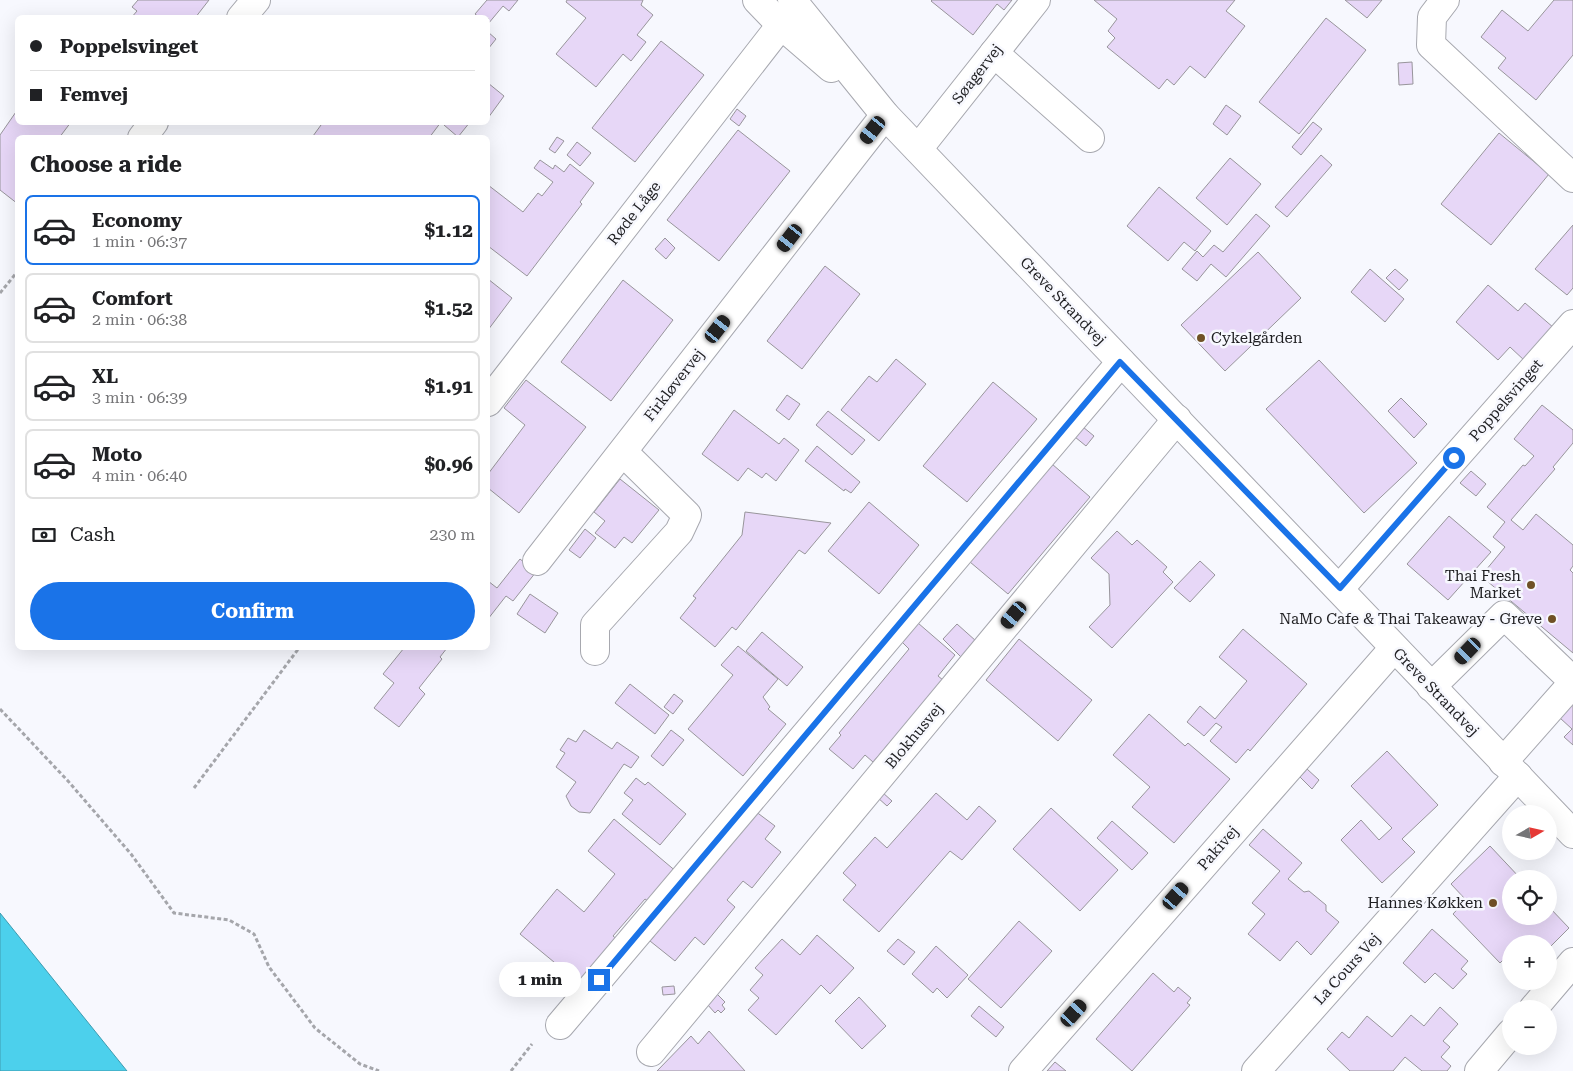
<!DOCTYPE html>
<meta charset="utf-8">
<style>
:root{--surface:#fff;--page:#f6f6f6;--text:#202124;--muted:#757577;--line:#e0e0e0;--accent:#1a73e8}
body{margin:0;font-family:"Roboto Serif",serif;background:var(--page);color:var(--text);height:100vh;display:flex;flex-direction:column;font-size:19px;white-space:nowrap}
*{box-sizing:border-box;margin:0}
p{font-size:16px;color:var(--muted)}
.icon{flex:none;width:28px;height:28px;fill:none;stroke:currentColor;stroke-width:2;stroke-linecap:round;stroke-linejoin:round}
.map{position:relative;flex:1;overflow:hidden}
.side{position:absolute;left:15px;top:135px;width:475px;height:515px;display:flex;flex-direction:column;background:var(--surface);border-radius:8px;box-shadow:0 5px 20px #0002}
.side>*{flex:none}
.guide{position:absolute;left:15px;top:15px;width:475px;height:110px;border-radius:8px;box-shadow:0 5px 20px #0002;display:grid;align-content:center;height:110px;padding:0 15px;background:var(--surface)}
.needle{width:32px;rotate:81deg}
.tools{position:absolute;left:1502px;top:805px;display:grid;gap:10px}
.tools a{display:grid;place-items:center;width:55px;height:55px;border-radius:50%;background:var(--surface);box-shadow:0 5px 20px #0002;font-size:25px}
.end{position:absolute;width:22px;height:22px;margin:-11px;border:6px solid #1a73e8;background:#fff;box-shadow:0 0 0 2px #fff}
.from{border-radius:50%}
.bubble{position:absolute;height:35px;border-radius:18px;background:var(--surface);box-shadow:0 5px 20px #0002;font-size:16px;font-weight:700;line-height:35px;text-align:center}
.car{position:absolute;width:15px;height:30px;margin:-15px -8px;border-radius:6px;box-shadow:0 0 4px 1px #0007;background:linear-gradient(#222 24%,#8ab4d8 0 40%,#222 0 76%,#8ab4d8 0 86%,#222 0)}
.guide b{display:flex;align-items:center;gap:18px;height:48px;font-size:19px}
.guide b+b{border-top:1px solid var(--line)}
.guide i{width:12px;height:12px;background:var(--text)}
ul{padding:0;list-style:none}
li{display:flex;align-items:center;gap:15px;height:70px;margin:0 10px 8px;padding:0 5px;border:2px solid var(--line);border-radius:8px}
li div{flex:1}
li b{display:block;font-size:19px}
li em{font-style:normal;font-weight:700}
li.current{border-color:var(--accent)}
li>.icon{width:45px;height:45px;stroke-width:1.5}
h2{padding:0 15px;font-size:22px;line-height:60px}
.pay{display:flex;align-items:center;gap:12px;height:55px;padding:0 15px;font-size:19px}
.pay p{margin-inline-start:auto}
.action{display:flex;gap:10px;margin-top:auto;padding:10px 15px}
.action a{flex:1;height:58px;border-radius:30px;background:var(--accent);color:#fff;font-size:20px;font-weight:700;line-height:58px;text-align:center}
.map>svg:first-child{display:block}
</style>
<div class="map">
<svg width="1573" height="1071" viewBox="0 0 1573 1071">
<rect width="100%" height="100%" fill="#f7f8fe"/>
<polygon fill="#4cd0ec" stroke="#3e9baf" points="0,913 127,1071 0,1071"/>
<g fill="#e7d7f7" stroke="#98959b">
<polygon points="138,0 209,0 195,18 131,18 137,11 132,7"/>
<polygon points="487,0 518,0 509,11 503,6 488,24 488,18 480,18 475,14"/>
<polygon points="567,0 643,0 641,5 653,15 637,35 646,42 631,61 623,54 596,87 556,54 586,18 566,2"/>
<polygon points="932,0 1012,0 1004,10 997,4 973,35 931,1"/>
<polygon points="1094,0 1235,0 1226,11 1245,26 1205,78 1190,66 1174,85 1167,79 1159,89 1107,47 1115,38 1108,31 1117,19"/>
<polygon points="1345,0 1382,0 1367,18"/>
<polygon points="1554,0 1573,0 1573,55 1536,100 1498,68 1506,58 1481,37 1502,10 1528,31"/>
<polygon points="1326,18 1366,50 1299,134 1259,102"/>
<polygon points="488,32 496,39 488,49"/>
<polygon points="661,41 704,75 635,162 592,128"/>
<polygon points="1412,62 1413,84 1399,85 1398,63"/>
<polygon points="488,83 504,96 488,118"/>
<polygon points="1226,105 1241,116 1227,135 1213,124"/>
<polygon points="18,109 18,122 71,122 59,138 18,138 18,204 0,190 0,135"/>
<polygon points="737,109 746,116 739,126 730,119"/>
<polygon points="319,122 441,122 429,138 314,138 313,136 321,125"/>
<polygon points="447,122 470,122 458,137 444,125"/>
<polygon points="1313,122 1322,129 1301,155 1292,147"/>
<polygon points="738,130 790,171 719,261 667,220"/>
<polygon points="1499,133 1549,174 1491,245 1441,204"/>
<polygon points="557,137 564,141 555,153 549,149"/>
<polygon points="577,142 591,153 580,166 567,155"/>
<polygon points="1321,155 1332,165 1287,217 1275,207"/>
<polygon points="1230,158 1261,184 1227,225 1196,198"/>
<polygon points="540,160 553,169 555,165 564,172 570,164 594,183 580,202 582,204 527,276 488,246 488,185 523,212 538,193 542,196 553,182 534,168"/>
<polygon points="1159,187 1211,231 1195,251 1184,242 1168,261 1127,226"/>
<polygon points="1256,214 1270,226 1226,277 1211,264 1197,281 1182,269 1197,251 1203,257 1214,245 1223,252"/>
<polygon points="1573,225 1573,288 1567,295 1535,269"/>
<polygon points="665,238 675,248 666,259 655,249"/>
<polygon points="1258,252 1301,298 1225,371 1181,325"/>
<polygon points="825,266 860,294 802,369 767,341"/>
<polygon points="1370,269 1404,299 1385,322 1351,292"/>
<polygon points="1395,269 1408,280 1399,290 1386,278"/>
<polygon points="488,279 512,298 488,330"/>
<polygon points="623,280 673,320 611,401 561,362"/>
<polygon points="1488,285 1518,311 1525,303 1554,328 1525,361 1510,347 1498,360 1456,322"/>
<polygon points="896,359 926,384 879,441 841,410 869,376 877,382"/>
<polygon points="1319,360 1417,463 1364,513 1266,409"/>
<polygon points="526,380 586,427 519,513 488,488 488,474 525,425 504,408"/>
<polygon points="993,382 1037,419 967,502 923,466"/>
<polygon points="787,395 800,404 789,420 776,410"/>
<polygon points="1401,398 1427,424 1414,438 1388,411"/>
<polygon points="1542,405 1573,430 1573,443 1553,467 1555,469 1511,520 1523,530 1536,514 1573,545 1573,566 1570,570 1573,573 1573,653 1481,576 1505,547 1493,537 1505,522 1487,507 1523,465 1525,466 1534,456 1514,439"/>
<polygon points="734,410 779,444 784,438 799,450 776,481 766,473 762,478 748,468 738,481 702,454"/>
<polygon points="828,411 865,440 852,455 816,425"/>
<polygon points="1083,427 1094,436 1086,446 1075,437"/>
<polygon points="817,446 860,482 851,493 845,489 844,491 805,461"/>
<polygon points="1052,464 1090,497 1008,594 970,562"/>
<polygon points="1471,471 1486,484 1476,496 1460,483"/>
<polygon points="620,479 659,510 632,543 624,537 615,548 595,533 605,521 594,512"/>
<polygon points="869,502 919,545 879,594 828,551"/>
<polygon points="745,512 831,523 805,554 799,550 736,630 732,627 715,647 680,618 696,598 693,596 742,535"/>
<polygon points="1449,516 1491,552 1448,600 1407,564"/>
<polygon points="585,529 596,538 580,558 569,550"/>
<polygon points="1117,531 1132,545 1137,540 1167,567 1163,572 1173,582 1112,648 1089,627 1110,605 1109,574 1091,558"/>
<polygon points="520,559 536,572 513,601 506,596 488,619 488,581 497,588"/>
<polygon points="1200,561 1215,575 1190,602 1174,588"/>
<polygon points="530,594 558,613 545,633 517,614"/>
<polygon points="918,623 955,655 938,676 943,680 873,762 865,755 853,769 829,749 841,735 839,733 909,649 902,642"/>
<polygon points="957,624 976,641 961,657 943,639"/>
<polygon points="1243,629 1307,684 1250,751 1248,749 1236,763 1210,741 1222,727 1216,723 1204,736 1187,722 1200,706 1215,719 1247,681 1219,657"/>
<polygon points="762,632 803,667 787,686 746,651"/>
<polygon points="1019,639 1092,700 1058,741 986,680"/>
<polygon points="738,646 778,679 763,697 770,707 768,709 786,724 743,776 688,729 733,675 721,665"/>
<polygon points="404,648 447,648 440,657 442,659 419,688 425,694 399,727 374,708 394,683 383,674"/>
<polygon points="630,684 669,715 655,734 615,703"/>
<polygon points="674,694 683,701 673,714 664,707"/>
<polygon points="1573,704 1573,745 1564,737 1572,729 1560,718"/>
<polygon points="1149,714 1185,746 1188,743 1230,779 1174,843 1132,807 1150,787 1113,755"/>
<polygon points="584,730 612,749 617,742 639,757 631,768 624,764 590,813 579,812 571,806 566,796 576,782 556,767 565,753 560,750 568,738 576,742"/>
<polygon points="671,730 684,740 663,766 651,756"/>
<polygon points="1387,751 1438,805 1402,839 1415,852 1382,883 1341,840 1361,820 1379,840 1392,828 1351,786"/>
<polygon points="1307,769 1319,780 1312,789 1300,777"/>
<polygon points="636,778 645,785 648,782 686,814 660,845 622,814 633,800 624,793"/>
<polygon points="882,792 892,801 887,806 877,797"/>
<polygon points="936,793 967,820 979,806 996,821 962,860 950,851 879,932 843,900 856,885 843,873 875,837 887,848"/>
<polygon points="1051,808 1118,870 1080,911 1013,849"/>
<polygon points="755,811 775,826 765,839 781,852 752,888 743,881 727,900 735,907 704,945 695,937 675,961 650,941"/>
<polygon points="614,819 678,873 652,904 645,899 613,936 619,941 583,986 520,934 557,889 584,912 615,874 588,851"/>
<polygon points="1112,821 1148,853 1132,870 1097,838"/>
<polygon points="1263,829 1302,863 1288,879 1304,892 1309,891 1326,905 1326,911 1339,922 1311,955 1297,941 1280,961 1248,934 1265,914 1252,903 1280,871 1249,845"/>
<polygon points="1490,846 1521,879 1511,879 1511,916 1549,916 1549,907 1569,928 1549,948 1549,944 1511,944 1511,952 1500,963 1453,914 1466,900 1451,884"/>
<polygon points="1019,921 1052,951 1001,1008 968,979"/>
<polygon points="1432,929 1468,961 1461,969 1467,974 1453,989 1435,973 1425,983 1403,963"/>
<polygon points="817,935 854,968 830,994 821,985 776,1035 748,1010 759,998 750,990 763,975 755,968 782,939 800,955"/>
<polygon points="898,939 915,952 904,965 887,951"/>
<polygon points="936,946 968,975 947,998 937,988 933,993 912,974"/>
<polygon points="1153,973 1174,992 1178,987 1191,998 1187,1003 1190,1005 1132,1071 1096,1039"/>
<polygon points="674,986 675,994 663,995 662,987"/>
<polygon points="717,994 725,1002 722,1005 725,1009 721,1013 718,1010 715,1013 707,1004"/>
<polygon points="859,997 886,1026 862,1049 835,1021"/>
<polygon points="979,1006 1004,1027 996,1037 971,1016"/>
<polygon points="1440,1007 1458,1024 1443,1041 1450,1047 1441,1057 1451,1066 1447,1071 1422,1071 1405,1057 1393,1071 1350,1071 1327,1049 1342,1032 1349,1038 1367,1016 1392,1037 1411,1015 1424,1026"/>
<polygon points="709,1031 745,1071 657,1071 691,1036 698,1044"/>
<polygon points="1055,1062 1066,1071 1047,1071"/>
</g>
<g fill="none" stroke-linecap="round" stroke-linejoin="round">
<defs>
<g id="minor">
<polyline points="1445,0 1432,17 1431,45 1573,178"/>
<polyline points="241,18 256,0"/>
<polyline points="994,53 1090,138"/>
<polyline points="142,138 154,122"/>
<polyline points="918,149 1036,0"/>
<polyline points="488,402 781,25"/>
<polyline points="537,561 885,115"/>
<polyline points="1340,588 1573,324"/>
<polyline points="595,651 595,625 679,532 687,515 623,452"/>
<polyline points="1431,687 1504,615 1573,681"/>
<polyline points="1503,762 1573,683"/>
<polyline points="1533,1009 1573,962"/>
<polyline points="560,1025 1121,362"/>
<polyline points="651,1052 1177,419"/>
<polyline points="1023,1071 1394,648"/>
<polyline points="1256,1071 1518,776"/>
<polyline points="1479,1071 1511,1033"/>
</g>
<g id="major">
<polyline points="757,0 781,25 831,68"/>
<polyline points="792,0 885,115 1573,834"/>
</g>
</defs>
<use href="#minor" stroke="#a7a8af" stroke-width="30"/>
<use href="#major" stroke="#a7a8af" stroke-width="30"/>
<g stroke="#a5a6ab" stroke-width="3" stroke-dasharray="4 2.5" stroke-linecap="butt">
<polyline points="0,293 18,271"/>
<polyline points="0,709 68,781 131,854 174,913 229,920 254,934 269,967 315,1028 360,1064 379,1071"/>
<polyline points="194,788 299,648"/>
<polyline points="511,1071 532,1044"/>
</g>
<use href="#minor" stroke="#fff" stroke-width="28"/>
<use href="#major" stroke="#fff" stroke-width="28"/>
</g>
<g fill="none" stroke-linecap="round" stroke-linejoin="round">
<polyline stroke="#1a73e8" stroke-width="6" points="599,980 1120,362 1340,588 1454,458"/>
</g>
<g fill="#705126" stroke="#f7f8fe" stroke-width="2">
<circle cx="1201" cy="338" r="5"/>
<circle cx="1531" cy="585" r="5"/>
<circle cx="1552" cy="619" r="5"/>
<circle cx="1493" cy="903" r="5"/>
</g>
<g text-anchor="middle" stroke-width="5" stroke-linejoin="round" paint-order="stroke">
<g font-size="15" fill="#1f1f22" stroke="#f7f8fe">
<text transform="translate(977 74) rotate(-52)" y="5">Søagervej</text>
<text transform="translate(634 213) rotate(-52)" y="5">Røde Låge</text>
<text transform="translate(1063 301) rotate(46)" y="5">Greve Strandvej</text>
<text transform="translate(674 385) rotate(-52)" y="5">Firkløvervej</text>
<text transform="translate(1506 400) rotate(-49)" y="5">Poppelsvinget</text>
<text transform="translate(1436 692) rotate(46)" y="5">Greve Strandvej</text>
<text transform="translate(914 736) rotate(-50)" y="5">Blokhusvej</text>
<text transform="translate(1218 848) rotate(-49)" y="5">Pakivej</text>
<text transform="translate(1347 969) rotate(-48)" y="5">La Cours Vej</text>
</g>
<g font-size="15" fill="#1f1f22" stroke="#f7f8fe" text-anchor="end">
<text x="1211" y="343" text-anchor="start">Cykelgården</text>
<text x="1521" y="581">Thai Fresh<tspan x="1521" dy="17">Market</tspan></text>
<text x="1542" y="624">NaMo Cafe &amp; Thai Takeaway - Greve</text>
<text x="1483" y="908">Hannes Køkken</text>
</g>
</g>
</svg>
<div class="tools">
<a><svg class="needle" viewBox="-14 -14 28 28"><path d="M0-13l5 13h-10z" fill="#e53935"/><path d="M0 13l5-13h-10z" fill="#757577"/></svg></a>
<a><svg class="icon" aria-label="locate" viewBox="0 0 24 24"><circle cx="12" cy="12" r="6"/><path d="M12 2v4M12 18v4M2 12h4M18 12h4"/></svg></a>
<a>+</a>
<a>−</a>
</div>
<i class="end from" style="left:1454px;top:458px"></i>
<i class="end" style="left:599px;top:980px"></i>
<div class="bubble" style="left:499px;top:962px;width:82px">1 min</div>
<i class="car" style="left:873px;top:130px;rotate:218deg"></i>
<i class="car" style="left:790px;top:238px;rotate:218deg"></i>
<i class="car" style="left:718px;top:329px;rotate:38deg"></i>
<i class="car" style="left:1014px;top:615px;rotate:220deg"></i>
<i class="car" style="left:1468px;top:651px;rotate:224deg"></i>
<i class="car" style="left:1176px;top:896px;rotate:41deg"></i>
<i class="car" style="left:1074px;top:1013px;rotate:42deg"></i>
<div class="guide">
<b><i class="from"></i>Poppelsvinget</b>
<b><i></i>Femvej</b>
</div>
<section class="side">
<h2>Choose a ride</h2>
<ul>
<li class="current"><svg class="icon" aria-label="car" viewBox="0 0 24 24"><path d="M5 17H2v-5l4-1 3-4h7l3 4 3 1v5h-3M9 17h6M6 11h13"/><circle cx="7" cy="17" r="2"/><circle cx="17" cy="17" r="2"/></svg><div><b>Economy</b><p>1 min · 06:37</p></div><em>$1.12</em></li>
<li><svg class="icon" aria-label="car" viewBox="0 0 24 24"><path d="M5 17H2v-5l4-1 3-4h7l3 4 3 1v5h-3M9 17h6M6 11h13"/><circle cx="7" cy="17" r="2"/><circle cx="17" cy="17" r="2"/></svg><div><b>Comfort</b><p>2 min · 06:38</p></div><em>$1.52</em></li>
<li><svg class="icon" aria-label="car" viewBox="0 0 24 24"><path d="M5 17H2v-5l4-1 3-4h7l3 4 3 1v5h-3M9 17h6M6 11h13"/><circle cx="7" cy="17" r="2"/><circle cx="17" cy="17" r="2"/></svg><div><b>XL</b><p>3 min · 06:39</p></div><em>$1.91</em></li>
<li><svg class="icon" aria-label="car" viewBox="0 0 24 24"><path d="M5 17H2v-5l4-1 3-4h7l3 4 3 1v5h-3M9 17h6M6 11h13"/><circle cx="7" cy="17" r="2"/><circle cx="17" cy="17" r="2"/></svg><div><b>Moto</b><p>4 min · 06:40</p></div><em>$0.96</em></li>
</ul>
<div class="pay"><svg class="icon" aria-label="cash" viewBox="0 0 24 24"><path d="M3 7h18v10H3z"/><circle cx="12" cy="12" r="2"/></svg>Cash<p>230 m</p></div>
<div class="action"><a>Confirm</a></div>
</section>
</div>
